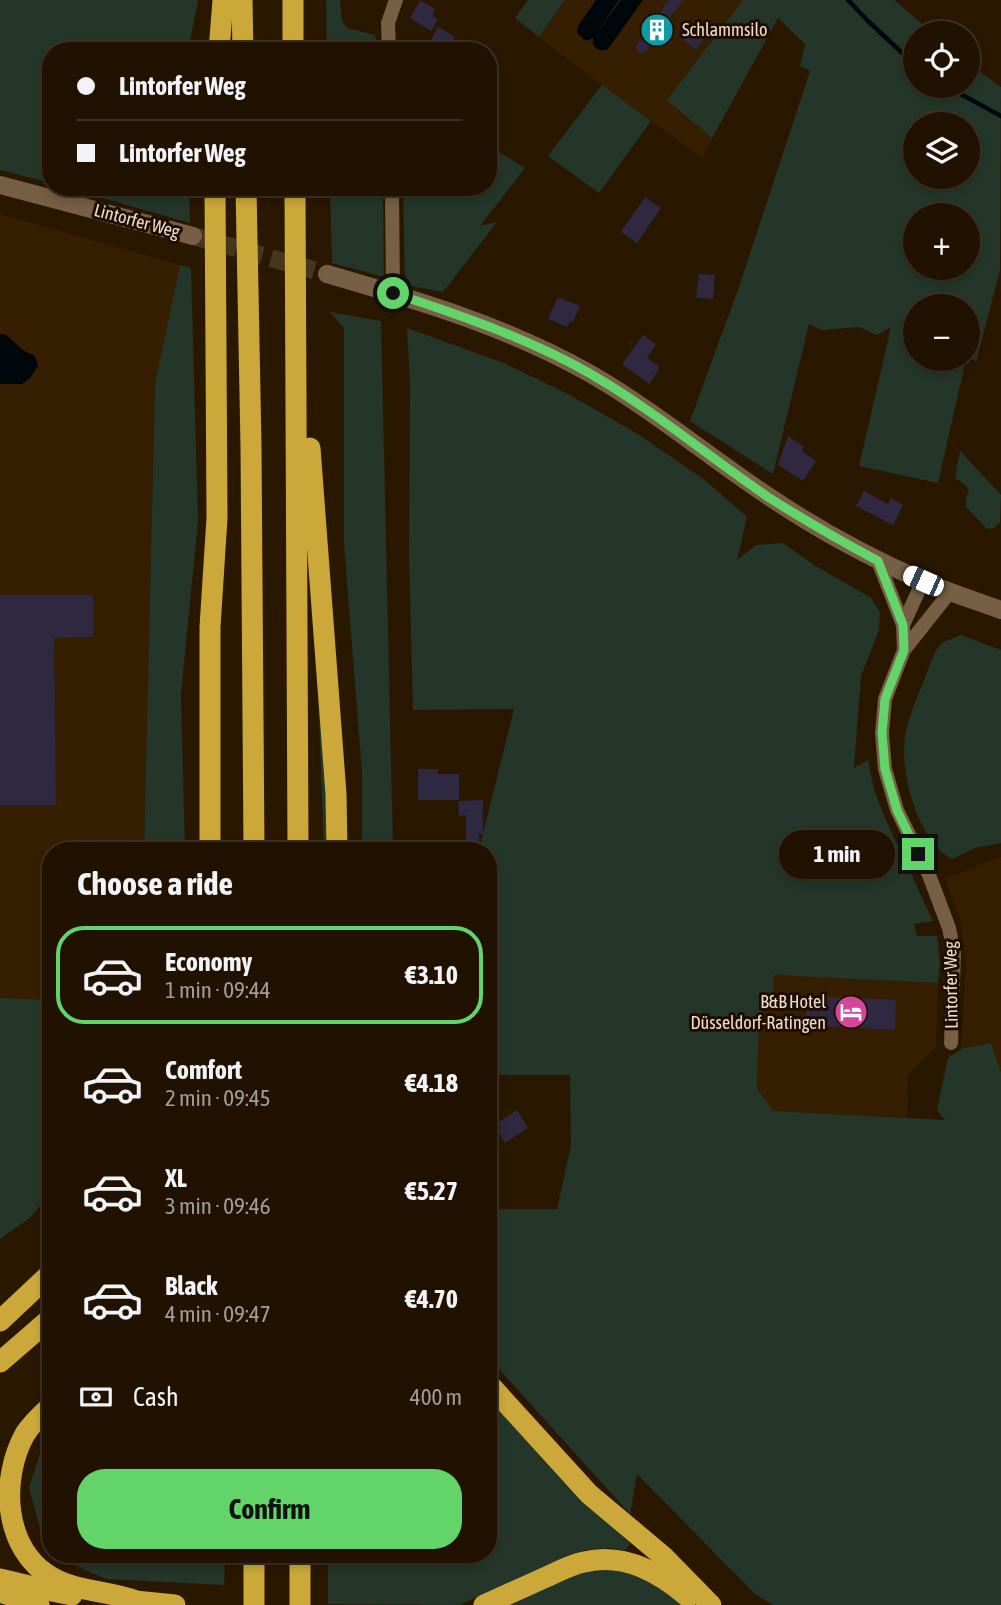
<!DOCTYPE html>
<meta charset="utf-8">
<style>
:root{--surface:#201100;--page:#281a0a;--text:#f1f3f6;--muted:#a29d99;--line:#3d3122;--accent:#63d469}
body{margin:0;font-family:"Asap Condensed",sans-serif;background:var(--page);color:var(--text);height:100vh;display:flex;flex-direction:column;font-size:26px;white-space:nowrap}
*{box-sizing:border-box;margin:0}
p{font-size:23px;color:var(--muted)}
.icon{flex:none;width:38px;height:38px;fill:none;stroke:currentColor;stroke-width:2;stroke-linecap:round;stroke-linejoin:round}
.map{position:relative;flex:1;overflow:hidden}
.side{position:absolute;left:42px;top:842px;width:455px;height:721px;display:flex;flex-direction:column;background:var(--surface);border-radius:28px;box-shadow:0 4px 10px #0003,0 0 0 2px var(--line)}
.side>*{flex:none}
.top-card{position:absolute;left:42px;top:42px;width:455px;height:154px;border-radius:28px;box-shadow:0 4px 10px #0003,0 0 0 2px var(--line);display:grid;align-content:center;height:154px;padding:0 35px;background:var(--surface)}
.fabs{position:absolute;left:903px;top:21px;display:grid;gap:14px}
.fabs a{display:grid;place-items:center;width:77px;height:77px;border-radius:50%;background:var(--surface);box-shadow:0 4px 10px #0003,0 0 0 2px var(--line);font-size:35px}
.end{position:absolute;width:32px;height:32px;margin:-16px;border:9px solid #63d469;background:#111;box-shadow:0 0 0 4px #111}
.from{border-radius:50%}
.bubble{position:absolute;height:49px;border-radius:24px;background:var(--surface);box-shadow:0 4px 10px #0003,0 0 0 2px var(--line);font-size:23px;font-weight:700;line-height:49px;text-align:center}
.car{position:absolute;width:21px;height:42px;margin:-21px -10px;border-radius:9px;box-shadow:0 0 5px 2px #0007;background:linear-gradient(#fff 24%,#345 0 40%,#fff 0 76%,#345 0 86%,#fff 0)}
.top-card b{display:flex;align-items:center;gap:24px;height:66px;font-size:26px}
.top-card b+b{border-top:2px solid var(--line)}
.top-card i{width:18px;height:18px;background:var(--text)}
ul{padding:0;list-style:none}
li{display:flex;align-items:center;gap:21px;height:98px;margin:0 14px 10px;padding:0 21px;border:4px solid transparent;border-radius:28px}
li div{flex:1}
li b{display:block;font-size:26px}
li em{font-style:normal;font-weight:700}
li.selected{border-color:var(--accent)}
li>.icon{width:63px;height:63px;stroke-width:1.5}
h2{padding:0 35px;font-size:32px;line-height:84px}
.pay{display:flex;align-items:center;gap:18px;height:77px;padding:0 35px;font-size:26px}
.pay p{margin-inline-start:auto}
.primary-button{display:flex;gap:14px;margin-top:auto;padding:14px 35px}
.primary-button a{flex:1;height:80px;border-radius:28px;background:var(--accent);color:#111;font-size:28px;font-weight:700;line-height:80px;text-align:center}
.map>svg:first-child{display:block}
</style>
<div class="map">
<svg width="1001" height="1605" viewBox="0 0 1001 1605">
<rect width="100%" height="100%" fill="#2a1700"/>
<g fill="#361e00">
<polygon points="565,0 790,0 778,18 702,158 592,78 539,37"/>
<polygon points="0,214 180,265 155,383 144,850 51,850 51,1000 49,1001 0,998"/>
<polygon points="1001,857 1001,1204 961,1049 966,967 960,918 945,879"/>
<polygon points="773,975 938,983 936,1047 908,1074 907,1118 773,1111 757,1088 759,1019 773,992"/>
</g>
<g fill="#243629" fill-rule="evenodd">
<polygon points="0,0 198,0 188,51 51,51 51,183 0,170"/>
<polygon points="326,0 340,0 342,21 347,28 375,35 379,51 327,51"/>
<polygon points="528,0 565,0 539,37 515,18"/>
<path d="M743,0H894L933,33H915V86H968V63L1001,87L1000,270L976,362L968,355V306H915V359H966L938,483L859,466L891,327L877,335L859,327L822,330L809,324L773,474L690,421L739,287L810,71L800,66L805,44L778,18L712,138L667,100ZM968,124V177H915V124ZM915,215H968V268H915Z"/>
<polygon points="602,85 651,121 599,193 548,156"/>
<polygon points="488,145 525,168 480,226 497,222 443,292 405,285 403,187 488,187"/>
<polygon points="64,187 189,187 190,223"/>
<polygon points="330,187 383,187 384,277 332,263"/>
<polygon points="180,265 191,268 198,521 181,694 185,850 144,850 155,383"/>
<polygon points="330,312 381,321 393,850 362,850 362,772 344,545 344,328"/>
<polygon points="407,328 504,363 568,394 638,434 706,481 747,517 737,560 756,545 783,543 814,565 871,598 880,612 879,630 861,676 854,768 868,760 874,789 885,818 933,921 914,924 917,936 937,936 940,962 938,983 774,975 773,992 759,1019 757,1088 773,1111 945,1120 937,1110 948,1058 961,1049 991,1043 1001,1073 1001,1605 773,1605 755,1594 637,1474 630,1514 488,1357 488,1209 557,1209 571,1145 570,1075 488,1075 488,850 479,850 514,709 413,710 409,558 410,383"/>
<polygon points="960,451 1001,495 1000,522 994,528 987,529 966,507 966,498 969,491 965,485 955,478"/>
<path d="M961,635L1001,650V843L975,848L952,859C920,842 904,785 904,750C904,727 914,705 923,683C927,673 933,652 941,644C946,640 955,638 961,635Z"/>
<polygon points="317,665 332,850 324,850"/>
<polygon points="0,998 51,1000 51,1192 31,1217 0,1239"/>
<polygon points="488,1390 630,1544 624,1551 611,1548 584,1550 459,1605 328,1604 328,1554 488,1554"/>
<polygon points="51,1438 51,1544 41,1532 29,1488 42,1446"/>
<polygon points="59,1554 225,1554 224,1585 106,1579 65,1561"/>
<path d="M602,1569C641,1571 653,1584 683,1605H504C535,1591 567,1573 602,1569Z"/>
</g>
<g fill="#00070c">
<path d="M596,0H619L595,35L621,0H643L608,49C601,52 597,50 593,45V38L587,41L583,39L577,32L578,26Z"/>
<polygon points="0,334 6,335 23,350 35,356 38,366 31,377 22,384 0,384"/>
</g>
<g fill="none" stroke-linecap="round" stroke-linejoin="round">
<g stroke="#00070c" stroke-width="4.5">
<polyline points="848,0 868,21 915,65"/>
<polyline points="946,86 1001,116"/>
</g>
</g>
<g fill="#2e2940">
<polygon points="420,0 435,9 432,16 438,19 431,31 410,18"/>
<polygon points="669,0 683,0 667,21 666,35 659,38 650,39 648,50 642,54 638,52 636,46 638,42 648,37 647,27 648,23 655,19"/>
<polygon points="696,22 709,32 696,50 683,40"/>
<polygon points="438,27 455,37 447,51 438,51 428,45"/>
<polygon points="645,197 661,208 637,243 621,232"/>
<polygon points="699,274 715,275 713,299 696,298"/>
<polygon points="558,297 580,306 573,322 570,321 567,327 548,319"/>
<polygon points="643,335 656,344 647,358 659,366 657,369 659,370 649,384 622,364"/>
<polygon points="788,436 804,447 802,451 816,461 803,481 778,465"/>
<polygon points="864,491 888,504 891,498 903,505 893,525 856,506"/>
<polygon points="0,595 93,595 93,637 54,638 56,805 0,805"/>
<polygon points="418,769 438,769 438,774 459,774 459,800 418,800"/>
<polygon points="483,800 483,834 479,834 479,843 466,844 466,815 459,816 458,801"/>
<polygon points="807,996 896,1000 895,1030 806,1025"/>
<polygon points="517,1110 528,1128 505,1143 494,1125"/>
</g>
<g fill="none" stroke-linecap="round" stroke-linejoin="round">
<polyline stroke="#47351f" stroke-width="18" stroke-dasharray="18 9" stroke-linecap="butt" points="193,236 327,274"/>
<g stroke="#765f44" stroke-width="14">
<polyline points="389,51 388,23 396,0"/>
<polyline points="392,187 393,293"/>
<polyline points="878,561 903,625"/>
<polyline points="950,592 904,650 885,699 882,733 885,769 897,810 929,875 949,928 954,953 951,1043"/>
<polyline points="904,650 903,625 923,581"/>
</g>
<g stroke="#765f44" stroke-width="18">
<polyline points="0,185 193,236"/>
<path d="M327,274C417,300 508,327 589,373C652,409 708,456 768,496C817,529 868,557 921,580C947,592 974,600 1001,610"/>
</g>
<g stroke="#cba839" stroke-width="21">
<polyline points="242,0 243,51"/>
<polyline points="293,0 293,51"/>
<polyline points="219,51 223,0"/>
<polyline points="246,187 251,446 254,850"/>
<polyline points="295,187 298,850"/>
<polyline points="310,448 336,794 337,850"/>
<polyline points="210,850 210,627 217,518 215,187"/>
<polyline points="0,1321 51,1273"/>
<polyline points="0,1362 51,1318"/>
<polyline points="488,1383 589,1494 664,1557 711,1605"/>
<path d="M51,1406C41,1415 32,1423 25,1434C0,1479 3,1550 53,1578C78,1592 110,1591 136,1601"/>
<polyline points="254,1554 254,1605"/>
<polyline points="300,1554 300,1605"/>
<polyline points="0,1579 42,1589 72,1595"/>
<polyline points="0,1592 39,1605"/>
<polyline points="125,1600 175,1605"/>
<path d="M484,1605C504,1596 524,1587 544,1578C557,1572 570,1565 584,1562C624,1552 659,1572 688,1597"/>
</g>
</g>
<g fill="none" stroke-linecap="round" stroke-linejoin="round">
<path stroke="#63d469" stroke-width="9" d="M393,293C460,315 527,338 589,373C652,409 708,456 768,497C804,520 841,541 878,561L903,625L904,650L885,699L882,733L885,769L897,810L918,854"/>
</g>
<defs>
<symbol id="building-disc" viewBox="-11 -11 22 22"><circle r="9.5" fill="#0f9aa8" stroke="#200d00"/><path d="M-4-6H4V6H1V3H-1V6H-4ZM-2.5-4.3h1.7v1.8h-1.7ZM.8-4.3h1.7v1.8H.8ZM-2.5-1h1.7V.8h-1.7ZM.8-1h1.7V.8H.8Z" fill="#fff"/></symbol>
<symbol id="hotel-disc" viewBox="-11 -11 22 22"><circle r="9.5" fill="#d1479c" stroke="#200d00"/><path d="M-6-4.5h1.5V1H6V5H4.5V3h-9V5H-6ZM-4 0a1.8 1.8 0 1 1 3.6 0ZM.5 0V-2.5h3Q6-2.5 6 0Z" fill="#fff"/></symbol>
</defs>
<g fill-rule="evenodd">
<use href="#building-disc" x="638" y="11" width="38" height="38"/>
<use href="#hotel-disc" x="832" y="993" width="38" height="38"/>
</g>
<g text-anchor="middle" stroke-width="6" stroke-linejoin="round" paint-order="stroke">
<g font-size="18" fill="#ebdecf" stroke="#200d00" text-anchor="start">
<text x="682" y="36">Schlammsilo</text>
<text x="826" y="1008" text-anchor="end">B&amp;B Hotel<tspan x="826" dy="21">Düsseldorf-Ratingen</tspan></text>
</g>
<g font-size="18" fill="#ebdecf" stroke="#200d00">
<text transform="translate(137 221) rotate(15)" y="6">Lintorfer Weg</text>
<text transform="translate(951 985) rotate(-91)" y="6">Lintorfer Weg</text>
</g>
</g>
</svg>
<div class="fabs">
<a><svg class="icon" aria-label="locate" viewBox="0 0 24 24"><circle cx="12" cy="12" r="6"/><path d="M12 2v4M12 18v4M2 12h4M18 12h4"/></svg></a>
<a><svg class="icon" aria-label="layers" viewBox="0 0 24 24"><path d="M12 4l9 5-9 5-9-5zM3 14l9 5 9-5"/></svg></a>
<a>+</a>
<a>−</a>
</div>
<i class="end from" style="left:393px;top:293px"></i>
<i class="end" style="left:918px;top:854px"></i>
<div class="bubble" style="left:779px;top:830px;width:116px">1 min</div>
<i class="car" style="left:923px;top:581px;rotate:294deg"></i>
<div class="top-card">
<b><i class="from"></i>Lintorfer Weg</b>
<b><i></i>Lintorfer Weg</b>
</div>
<section class="side">
<h2>Choose a ride</h2>
<ul>
<li class="selected"><svg class="icon" aria-label="car" viewBox="0 0 24 24"><path d="M5 17H2v-5l4-1 3-4h7l3 4 3 1v5h-3M9 17h6M6 11h13"/><circle cx="7" cy="17" r="2"/><circle cx="17" cy="17" r="2"/></svg><div><b>Economy</b><p>1 min · 09:44</p></div><em>€3.10</em></li>
<li><svg class="icon" aria-label="car" viewBox="0 0 24 24"><path d="M5 17H2v-5l4-1 3-4h7l3 4 3 1v5h-3M9 17h6M6 11h13"/><circle cx="7" cy="17" r="2"/><circle cx="17" cy="17" r="2"/></svg><div><b>Comfort</b><p>2 min · 09:45</p></div><em>€4.18</em></li>
<li><svg class="icon" aria-label="car" viewBox="0 0 24 24"><path d="M5 17H2v-5l4-1 3-4h7l3 4 3 1v5h-3M9 17h6M6 11h13"/><circle cx="7" cy="17" r="2"/><circle cx="17" cy="17" r="2"/></svg><div><b>XL</b><p>3 min · 09:46</p></div><em>€5.27</em></li>
<li><svg class="icon" aria-label="car" viewBox="0 0 24 24"><path d="M5 17H2v-5l4-1 3-4h7l3 4 3 1v5h-3M9 17h6M6 11h13"/><circle cx="7" cy="17" r="2"/><circle cx="17" cy="17" r="2"/></svg><div><b>Black</b><p>4 min · 09:47</p></div><em>€4.70</em></li>
</ul>
<div class="pay"><svg class="icon" aria-label="cash" viewBox="0 0 24 24"><path d="M3 7h18v10H3z"/><circle cx="12" cy="12" r="2"/></svg>Cash<p>400 m</p></div>
<div class="primary-button"><a>Confirm</a></div>
</section>
</div>
